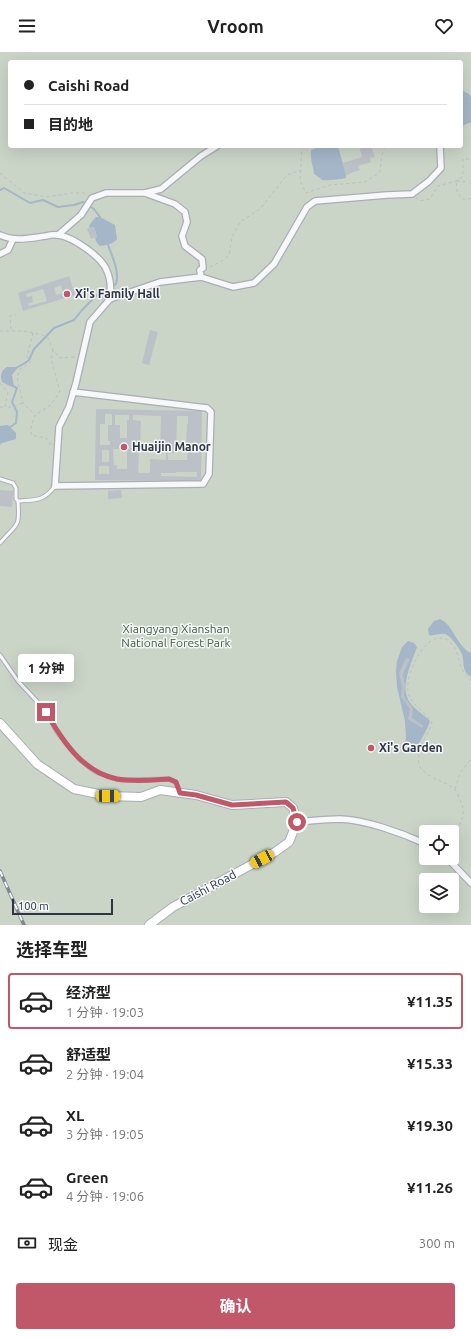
<!DOCTYPE html>
<html lang="zh">
<meta charset="utf-8">
<style>
:root{--surface:#fff;--page:#f2f2f2;--text:#222;--muted:#767676;--line:#e0e0e0;--accent:#c1586a}
body{margin:0;font-family:Ubuntu,"Noto Sans SC",sans-serif;background:var(--page);color:var(--text);height:100vh;display:flex;flex-direction:column;font-size:15px;white-space:nowrap}
*{box-sizing:border-box;margin:0}
p{font-size:13px;color:var(--muted)}
.icon{flex:none;width:22px;height:22px;fill:none;stroke:currentColor;stroke-width:2;stroke-linecap:round;stroke-linejoin:round}
.map{position:relative;height:873px;overflow:hidden}
.sheet{display:flex;flex-direction:column;background:var(--surface);flex:1}
.sheet>*{flex:none}
.banner{position:absolute;left:8px;top:8px;width:455px;height:88px;border-radius:4px;box-shadow:0 4px 16px #0002;display:grid;align-content:center;height:88px;padding:0 16px;background:var(--surface)}
.controls{position:absolute;left:419px;top:773px;display:grid;gap:8px}
.controls a{display:grid;place-items:center;width:40px;height:40px;border-radius:4px;background:var(--surface);box-shadow:0 4px 16px #0002;font-size:20px}
.scale{position:absolute;left:12px;bottom:10px;width:101px;box-sizing:border-box;padding-left:4px;border:2px solid #2e3642;border-top:0;font-size:11px;line-height:14px;white-space:nowrap;color:#2e3642;-webkit-text-stroke:3px #f4f6f8;paint-order:stroke}
.end{position:absolute;width:18px;height:18px;margin:-9px;border:5px solid #c1586a;background:#fff;box-shadow:0 0 0 2px #fff}
.from{border-radius:50%}
.bubble{position:absolute;height:28px;border-radius:4px;background:var(--surface);box-shadow:0 4px 16px #0002;font-size:13px;font-weight:700;line-height:28px;text-align:center}
.car{position:absolute;width:12px;height:24px;margin:-12px -6px;border-radius:5px;box-shadow:0 0 3px 1px #0007;background:linear-gradient(#f5c518 24%,#345 0 40%,#f5c518 0 76%,#345 0 86%,#f5c518 0)}
.banner b{display:flex;align-items:center;gap:14px;height:38px;font-size:15px}
.banner b+b{border-top:1px solid var(--line)}
.banner i{width:10px;height:10px;background:var(--text)}
ul{padding:0;list-style:none}
li{display:flex;align-items:center;gap:12px;height:56px;margin:0 8px 6px;padding:0 8px;border:2px solid transparent;border-radius:4px}
li div{flex:1}
li b{display:block;font-size:15px}
li em{font-style:normal;font-weight:700}
li.selected{border-color:var(--accent)}
li>.icon{width:36px;height:36px;stroke-width:1.5}
h2{padding:0 16px;font-size:18px;line-height:48px}
.pay{display:flex;align-items:center;gap:10px;height:44px;padding:0 16px;font-size:15px}
.pay p{margin-inline-start:auto}
.cta{display:flex;gap:8px;margin-top:auto;padding:8px 16px}
.cta a{flex:1;height:46px;border-radius:4px;background:var(--accent);color:#fff;font-size:16px;font-weight:700;line-height:46px;text-align:center}
header{display:flex;justify-content:space-between;align-items:center;height:52px;padding:0 16px;background:var(--surface);font-size:18px;font-weight:700}
.map>svg:first-child{display:block}
</style>
<header><svg class="icon" aria-label="menu" viewBox="0 0 24 24"><path d="M4 6h16M4 12h16M4 18h16"/></svg>Vroom<svg class="icon" aria-label="heart" viewBox="0 0 24 24"><path d="M12 20l-8-8c-3-5 5-10 8-4 3-6 11-1 8 4z"/></svg></header>
<div class="map">
<svg width="471" height="873" viewBox="0 0 471 873">
<rect width="100%" height="100%" fill="#e5e7eb"/>
<path fill="#cad4c7" fill-rule="evenodd" d="M0,0H471V873H0ZM10,10H461V94H10ZM426,780H452V806H426ZM426,828H452V854H426Z"/>
<g fill="#a4b6c7">
<polygon points="461,38 469,42 471,45 471,71 468,71 461,75"/>
<path d="M322,94H338L346,123V126C343,127 324,129 322,128C320,126 317,124 314,122C313,113 310,107 311,98Z"/>
<path d="M96,165H100L115,173L117,187C113,192 106,193 100,194L97,191L95,186L97,185L94,175L89,176L90,172Z"/>
<path d="M7,315H18L12,323L14,335L10,334L2,330C0,323 1,319 7,315Z"/>
<polygon points="8,373 16,381 16,387 2,391 0,393 0,374"/>
<path d="M440,567C453,572 457,595 471,601V625C461,619 465,611 462,602C460,597 450,583 445,582C440,581 434,584 429,583L428,577L434,569Z"/>
<path d="M408,589L414,591L417,595C412,610 398,637 411,652C416,658 424,663 430,669C427,679 420,688 416,698L414,700L406,698L404,694L406,686L405,669L397,635L396,619L397,609L402,595Z"/>
</g>
<g fill="none" stroke-linecap="round" stroke-linejoin="round">
<g stroke="#a4b6c7" stroke-width="2">
<polyline points="0,138 4,136 30,151 43,148 58,155 74,153 83,150 94,157 100,165"/>
<path d="M16,316L25,311L29,308L34,297L54,276L74,268L82,258L99,241L116,232C120,220 112,204 108,193"/>
<polyline points="10,375 16,371 17,360 12,350 17,336 13,334"/>
</g>
</g>
<g fill="#bcc1c7" fill-rule="evenodd">
<polygon points="359,94 371,94 375,105 370,106 371,110 358,114 360,118 346,123 343,111 362,105"/>
<polygon points="94,175 97,185 91,187 87,177"/>
<path d="M69,224L75,243L23,259L18,241ZM61,233L63,241L56,243L54,236ZM43,237L47,249L29,254L28,251L33,250L32,244L27,245L26,242Z"/>
<polygon points="150,278 158,280 149,313 142,311"/>
<path d="M96,357L202,359L201,429L95,428ZM105,362H112V373H108V389H110V393H100V372H105ZM115,363H129V368H127V386H120V373H115ZM133,363L161,364L160,401H166V408L150,407V421H138L139,397H151V392L140,391L141,369L133,368ZM177,364H188V372H187L186,393H188L187,408H168V401H176ZM113,397H127V417H117V413H114ZM102,398H109V410H102ZM99,414H109V422H99ZM176,420H197V425L161,424V421H176Z"/>
<polygon points="0,438 13,439 12,455 0,454"/>
<polygon points="121,438 122,446 108,447 108,439"/>
<polygon points="406,606 410,607 403,622 405,634 404,645 413,656 412,666 424,674 422,676 408,667 410,657 401,645 402,635 399,621"/>
</g>
<g fill="none" stroke-linecap="round" stroke-linejoin="round">
<defs>
<g id="lane">
<path d="M0,427L13,431L16,436V447L18,449C36,448 44,449 55,434"/>
<path d="M0,491C17,471 20,477 18,449"/>
<polyline points="0,603 18,629 46,659 57,680 79,707 96,720 116,727 126,728 169,727 176,730 179,740"/>
</g>
<g id="street">
<polyline points="145,141 161,137 201,104 217,94"/>
<path d="M0,183C14,190 31,186 46,184C50,183 54,182 58,183C73,185 102,205 107,219C111,228 111,238 110,247"/>
<polyline points="58,183 81,163 92,146 106,141 145,141 175,152 185,160 187,170 182,184 185,194 202,207 203,216 200,218 201,225"/>
<polyline points="0,202 8,198 13,187"/>
<polyline points="73,340 207,356 211,360 209,422 203,432 55,434 59,375 69,355 76,331 90,270 110,247 160,230 201,225 233,235 254,231 274,212 307,155 315,149 387,143 412,142 429,129 441,116 440,94"/>
<path d="M297,770C311,769 326,767 340,767C366,768 402,781 426,792"/>
<polyline points="447,806 471,831"/>
</g>
<polyline id="secondary" points="0,671 37,712 74,737 108,744 141,745 160,738 196,743 232,753 286,750 293,756 297,770 289,790 275,800 173,855 149,873"/>
</defs>
<use href="#lane" stroke="#aaaeb5" stroke-width="5"/>
<use href="#street" stroke="#aaaeb5" stroke-width="8"/>
<use href="#secondary" stroke="#aaaeb5" stroke-width="10"/>
<g stroke="#bbbec3" stroke-width="1" stroke-dasharray="3 3" stroke-linecap="butt">
<polyline points="302,94 300,129 306,141 330,133 365,130 380,120 381,107 385,94"/>
<polyline points="0,121 24,141 47,145 71,141 85,141 87,142"/>
<polyline points="471,132 469,130 456,129 457,139 461,147 470,147 471,146"/>
<polyline points="416,146 419,149 430,147 438,134 456,129 463,124 463,107 471,107"/>
<polyline points="210,215 222,209 229,203 232,185 240,170 260,157 287,123 300,118"/>
<polyline points="11,277 10,264 16,263"/>
<polyline points="0,279 24,279 43,283 48,286 53,298 60,306 75,305"/>
<polyline points="33,281 27,305 31,310 20,317 17,325 23,351 34,362"/>
<polyline points="0,331 8,341 5,355 12,355 23,351"/>
<polyline points="0,355 4,355"/>
<polyline points="51,393 46,386 31,383 31,376 35,363 51,353 60,339 51,307 53,298"/>
<polyline points="455,737 460,721 471,707"/>
<path d="M452,783C460,773 467,763 461,750C459,746 458,740 454,737C444,728 425,726 419,713C418,710 419,707 419,704C420,688 430,682 432,670C425,660 409,651 408,639C405,621 428,573 449,589C457,595 458,608 462,617C464,622 468,625 471,629"/>
</g>
<use href="#lane" stroke="#f7f8fa" stroke-width="3"/>
<use href="#street" stroke="#f7f8fa" stroke-width="5.5"/>
<use href="#secondary" stroke="#fff" stroke-width="8"/>
<defs>
<polyline id="rail" points="0,819 24,873"/>
</defs>
<use href="#rail" stroke="#808793" stroke-width="3.5"/>
<use href="#rail" stroke="#f4f6f8" stroke-width="2" stroke-dasharray="6" stroke-linecap="butt"/>
</g>
<g fill="none" stroke-linecap="round" stroke-linejoin="round">
<path stroke="#c1586a" stroke-width="5" d="M46,660C62,688 82,720 117,727C134,730 152,728 169,727L176,730L180,741L196,743L232,753L286,750L293,756L297,770"/>
</g>
<g fill="#c1586a" stroke="#f4f6f8" stroke-width="1.5">
<circle cx="67" cy="242" r="4"/>
<circle cx="124" cy="395" r="4"/>
<circle cx="371" cy="696" r="4"/>
</g>
<g text-anchor="middle" stroke-width="3" stroke-linejoin="round" paint-order="stroke">
<g font-size="12" font-weight="bold" fill="#2e3642" stroke="#f4f6f8" text-anchor="start">
<text x="75" y="246">Xi's Family Hall</text>
<text x="132" y="399">Huaijin Manor</text>
<text x="379" y="700">Xi's Garden</text>
</g>
<g font-size="12" fill="#435c3d" stroke="#f4f6f8">
<text x="176" y="581">Xiangyang Xianshan<tspan x="176" dy="14">National Forest Park</tspan></text>
</g>
<g font-size="12" fill="#2e3642" stroke="#f4f6f8">
<text transform="translate(208 836) rotate(-28)" y="4">Caishi Road</text>
</g>
</g>
</svg>
<div class="controls">
<a><svg class="icon" aria-label="locate" viewBox="0 0 24 24"><circle cx="12" cy="12" r="6"/><path d="M12 2v4M12 18v4M2 12h4M18 12h4"/></svg></a>
<a><svg class="icon" aria-label="layers" viewBox="0 0 24 24"><path d="M12 4l9 5-9 5-9-5zM3 14l9 5 9-5"/></svg></a>
</div>
<div class="scale">100 m</div>
<i class="end from" style="left:297px;top:770px"></i>
<i class="end" style="left:46px;top:660px"></i>
<div class="bubble" style="left:18px;top:602px;width:56px">1 分钟</div>
<i class="car" style="left:108px;top:744px;rotate:91deg"></i>
<i class="car" style="left:262px;top:807px;rotate:242deg"></i>
<div class="banner">
<b><i class="from"></i>Caishi Road</b>
<b><i></i>目的地</b>
</div>
</div>
<section class="sheet">
<h2>选择车型</h2>
<ul>
<li class="selected"><svg class="icon" aria-label="car" viewBox="0 0 24 24"><path d="M5 17H2v-5l4-1 3-4h7l3 4 3 1v5h-3M9 17h6M6 11h13"/><circle cx="7" cy="17" r="2"/><circle cx="17" cy="17" r="2"/></svg><div><b>经济型</b><p>1 分钟 · 19:03</p></div><em>¥11.35</em></li>
<li><svg class="icon" aria-label="car" viewBox="0 0 24 24"><path d="M5 17H2v-5l4-1 3-4h7l3 4 3 1v5h-3M9 17h6M6 11h13"/><circle cx="7" cy="17" r="2"/><circle cx="17" cy="17" r="2"/></svg><div><b>舒适型</b><p>2 分钟 · 19:04</p></div><em>¥15.33</em></li>
<li><svg class="icon" aria-label="car" viewBox="0 0 24 24"><path d="M5 17H2v-5l4-1 3-4h7l3 4 3 1v5h-3M9 17h6M6 11h13"/><circle cx="7" cy="17" r="2"/><circle cx="17" cy="17" r="2"/></svg><div><b>XL</b><p>3 分钟 · 19:05</p></div><em>¥19.30</em></li>
<li><svg class="icon" aria-label="car" viewBox="0 0 24 24"><path d="M5 17H2v-5l4-1 3-4h7l3 4 3 1v5h-3M9 17h6M6 11h13"/><circle cx="7" cy="17" r="2"/><circle cx="17" cy="17" r="2"/></svg><div><b>Green</b><p>4 分钟 · 19:06</p></div><em>¥11.26</em></li>
</ul>
<div class="pay"><svg class="icon" aria-label="cash" viewBox="0 0 24 24"><path d="M3 7h18v10H3z"/><circle cx="12" cy="12" r="2"/></svg>现金<p>300 m</p></div>
<div class="cta"><a>确认</a></div>
</section>
